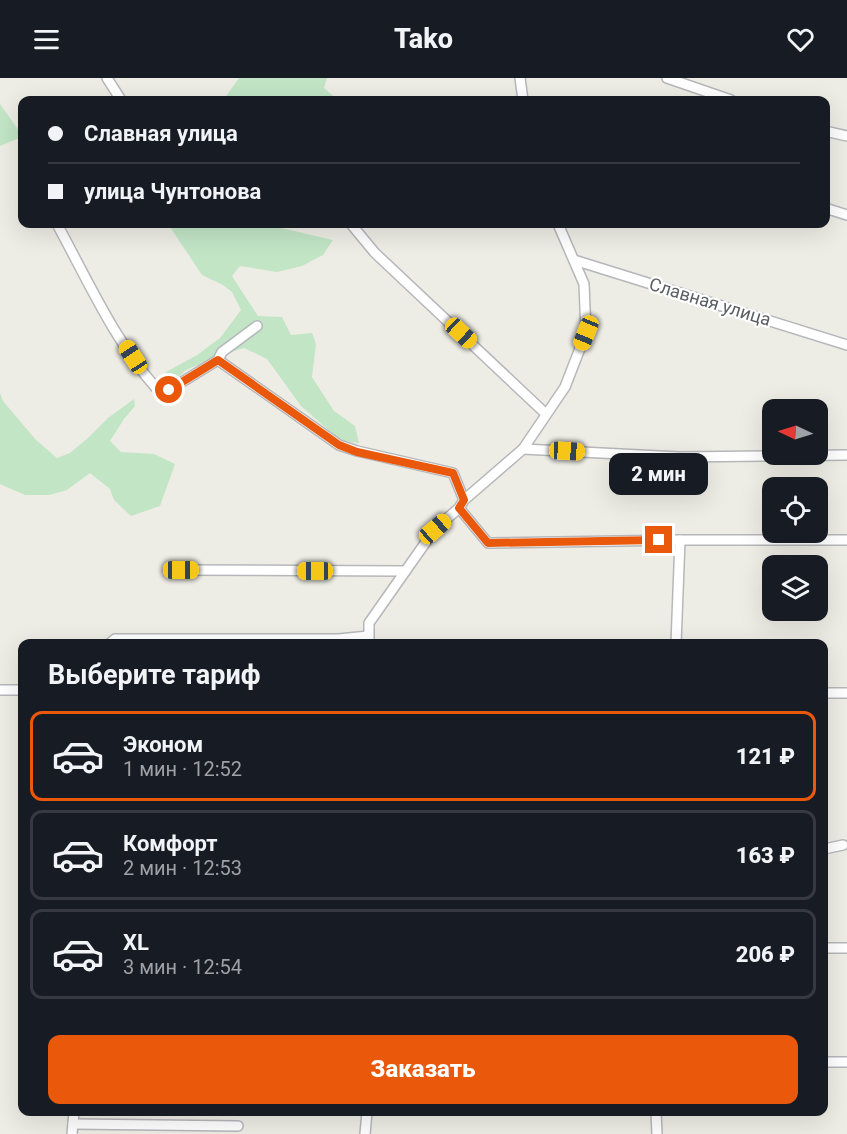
<!DOCTYPE html>
<html lang="ru">
<meta charset="utf-8">
<style>
:root{--surface:#171b24;--page:#20242c;--text:#f1f3f6;--muted:#9ea1a6;--line:#363941;--accent:#ea580c}
body{margin:0;font-family:Roboto,sans-serif;background:var(--page);color:var(--text);height:100vh;display:flex;flex-direction:column;font-size:22px;white-space:nowrap}
*{box-sizing:border-box;margin:0}
p{font-size:20px;color:var(--muted)}
.icon{flex:none;width:33px;height:33px;fill:none;stroke:currentColor;stroke-width:2;stroke-linecap:round;stroke-linejoin:round}
.map{position:relative;flex:1;overflow:hidden}
.drawer{position:absolute;left:18px;top:561px;width:810px;height:477px;display:flex;flex-direction:column;background:var(--surface);border-radius:12px;box-shadow:0 6px 24px #0002}
.drawer>*{flex:none}
.hud{position:absolute;left:18px;top:18px;width:812px;height:132px;border-radius:12px;box-shadow:0 6px 24px #0002;display:grid;align-content:center;height:132px;padding:0 30px;background:var(--surface)}
.needle{width:39px;rotate:274deg}
.buttons{position:absolute;left:762px;top:321px;display:grid;gap:12px}
.buttons a{display:grid;place-items:center;width:66px;height:66px;border-radius:12px;background:var(--surface);box-shadow:0 6px 24px #0002;font-size:30px}
.end{position:absolute;width:27px;height:27px;margin:-14px;border:8px solid #ea580c;background:#fff;box-shadow:0 0 0 3px #fff}
.from{border-radius:50%}
.bubble{position:absolute;height:42px;border-radius:12px;background:var(--surface);box-shadow:0 6px 24px #0002;font-size:20px;font-weight:800;line-height:42px;text-align:center}
.car{position:absolute;width:18px;height:36px;margin:-18px -9px;border-radius:8px;box-shadow:0 0 4px 2px #0007;background:linear-gradient(#f5c518 24%,#345 0 40%,#f5c518 0 76%,#345 0 86%,#f5c518 0)}
.hud b{display:flex;align-items:center;gap:21px;height:57px;font-size:22px}
.hud b+b{border-top:2px solid var(--line)}
.hud i{width:15px;height:15px;background:var(--text)}
ul{padding:0;list-style:none}
li{display:flex;align-items:center;gap:18px;height:90px;margin:0 12px 9px;padding:0 18px;border:3px solid var(--line);border-radius:12px}
li div{flex:1}
li b{display:block;font-size:22px}
li em{font-style:normal;font-weight:800}
li.selected{border-color:var(--accent)}
li>.icon{width:54px;height:54px;stroke-width:1.5}
h2{padding:0 30px;font-size:27px;line-height:72px}
.primary-button{display:flex;gap:12px;margin-top:auto;padding:12px 30px}
.primary-button a{flex:1;height:69px;border-radius:12px;background:var(--accent);color:#fff;font-size:24px;font-weight:800;line-height:69px;text-align:center}
header{display:flex;justify-content:space-between;align-items:center;height:78px;padding:0 30px;background:var(--surface);font-size:27px;font-weight:800}
.map>svg:first-child{display:block}
</style>
<header><svg class="icon" aria-label="menu" viewBox="0 0 24 24"><path d="M4 6h16M4 12h16M4 18h16"/></svg>Tako<svg class="icon" aria-label="heart" viewBox="0 0 24 24"><path d="M12 20l-8-8c-3-5 5-10 8-4 3-6 11-1 8 4z"/></svg></header>
<div class="map">
<svg width="847" height="1056" viewBox="0 0 847 1056">
<rect width="100%" height="100%" fill="#eeede5"/>
<g fill="#c2e5c6">
<polygon points="239,0 327,0 324,10 338,22 224,22 224,21"/>
<polygon points="0,26 22,57 22,59 0,68"/>
<polygon points="168,146 272,146 281,150 333,162 323,177 302,188 277,194 240,188 232,198 258,238 282,239 291,257 312,255 316,266 312,299 334,333 355,348 359,365 341,363 301,328 267,281 244,270 218,278 186,292 169,308 158,302 166,294 197,277 220,260 241,232 232,214 223,207 202,197"/>
<polygon points="0,315 3,323 36,362 57,380 70,375 89,359 108,340 134,321 135,328 124,341 110,363 121,374 154,376 175,386 160,428 131,438 114,422 110,411 90,395 67,412 49,417 25,417 0,406"/>
</g>
<g fill="none" stroke-linecap="round" stroke-linejoin="round">
<defs>
<g id="minor">
<polyline points="107,0 121,22"/>
<polyline points="520,0 523,22"/>
<polyline points="667,0 731,22"/>
<polyline points="825,53 847,58"/>
<polyline points="825,130 847,137"/>
<path d="M57,146C87,201 115,264 157,311L169,312L218,282L339,367L357,373L453,395L464,422"/>
<polyline points="351,146 375,175 546,336"/>
<polyline points="574,182 847,267"/>
<polyline points="218,282 222,274 257,248"/>
<polyline points="523,371 679,379 847,377"/>
<polyline points="459,430 488,465 680,462 847,462"/>
<polyline points="181,492 404,493"/>
<polyline points="109,566 115,561 339,561 368,558"/>
<polyline points="369,566 369,545 435,451 459,430 464,422 523,371 565,309 586,255 584,206 558,146"/>
<polyline points="676,566 680,462"/>
<polyline points="0,612 22,612"/>
<polyline points="824,615 847,615"/>
<polyline points="824,771 843,767"/>
<polyline points="824,870 847,870"/>
<polyline points="824,984 847,984"/>
<polyline points="656,1034 657,1056"/>
<polyline points="73,1046 238,1048"/>
<polyline points="72,1056 74,1034"/>
<polyline points="365,1056 367,1034"/>
</g>
</defs>
<use href="#minor" stroke="#b5b7bb" stroke-width="12"/>
<use href="#minor" stroke="#fff" stroke-width="9"/>
</g>
<g fill="none" stroke-linecap="round" stroke-linejoin="round">
<polyline stroke="#ea580c" stroke-width="8" points="169,312 218,282 339,367 357,374 453,395 464,422 459,430 488,465 659,462"/>
</g>
<g text-anchor="middle" stroke-width="4.5" stroke-linejoin="round" paint-order="stroke">
<g font-size="18" fill="#5d5f65" stroke="#fff">
<text transform="translate(710 224) rotate(17)" y="6">Славная улица</text>
</g>
</g>
</svg>
<div class="buttons">
<a><svg class="needle" viewBox="-14 -14 28 28"><path d="M0-13l5 13h-10z" fill="#e53935"/><path d="M0 13l5-13h-10z" fill="#9ea1a6"/></svg></a>
<a><svg class="icon" aria-label="locate" viewBox="0 0 24 24"><circle cx="12" cy="12" r="6"/><path d="M12 2v4M12 18v4M2 12h4M18 12h4"/></svg></a>
<a><svg class="icon" aria-label="layers" viewBox="0 0 24 24"><path d="M12 4l9 5-9 5-9-5zM3 14l9 5 9-5"/></svg></a>
</div>
<i class="end from" style="left:169px;top:312px"></i>
<i class="end" style="left:659px;top:462px"></i>
<div class="bubble" style="left:609px;top:375px;width:99px">2 мин</div>
<i class="car" style="left:461px;top:255px;rotate:133deg"></i>
<i class="car" style="left:586px;top:255px;rotate:202deg"></i>
<i class="car" style="left:133px;top:279px;rotate:327deg"></i>
<i class="car" style="left:567px;top:373px;rotate:93deg"></i>
<i class="car" style="left:435px;top:451px;rotate:49deg"></i>
<i class="car" style="left:181px;top:492px;rotate:90deg"></i>
<i class="car" style="left:315px;top:493px;rotate:270deg"></i>
<div class="hud">
<b><i class="from"></i>Славная улица</b>
<b><i></i>улица Чунтонова</b>
</div>
<section class="drawer">
<h2>Выберите тариф</h2>
<ul>
<li class="selected"><svg class="icon" aria-label="car" viewBox="0 0 24 24"><path d="M5 17H2v-5l4-1 3-4h7l3 4 3 1v5h-3M9 17h6M6 11h13"/><circle cx="7" cy="17" r="2"/><circle cx="17" cy="17" r="2"/></svg><div><b>Эконом</b><p>1 мин · 12:52</p></div><em>121 ₽</em></li>
<li><svg class="icon" aria-label="car" viewBox="0 0 24 24"><path d="M5 17H2v-5l4-1 3-4h7l3 4 3 1v5h-3M9 17h6M6 11h13"/><circle cx="7" cy="17" r="2"/><circle cx="17" cy="17" r="2"/></svg><div><b>Комфорт</b><p>2 мин · 12:53</p></div><em>163 ₽</em></li>
<li><svg class="icon" aria-label="car" viewBox="0 0 24 24"><path d="M5 17H2v-5l4-1 3-4h7l3 4 3 1v5h-3M9 17h6M6 11h13"/><circle cx="7" cy="17" r="2"/><circle cx="17" cy="17" r="2"/></svg><div><b>XL</b><p>3 мин · 12:54</p></div><em>206 ₽</em></li>
</ul>
<div class="primary-button"><a>Заказать</a></div>
</section>
</div>
